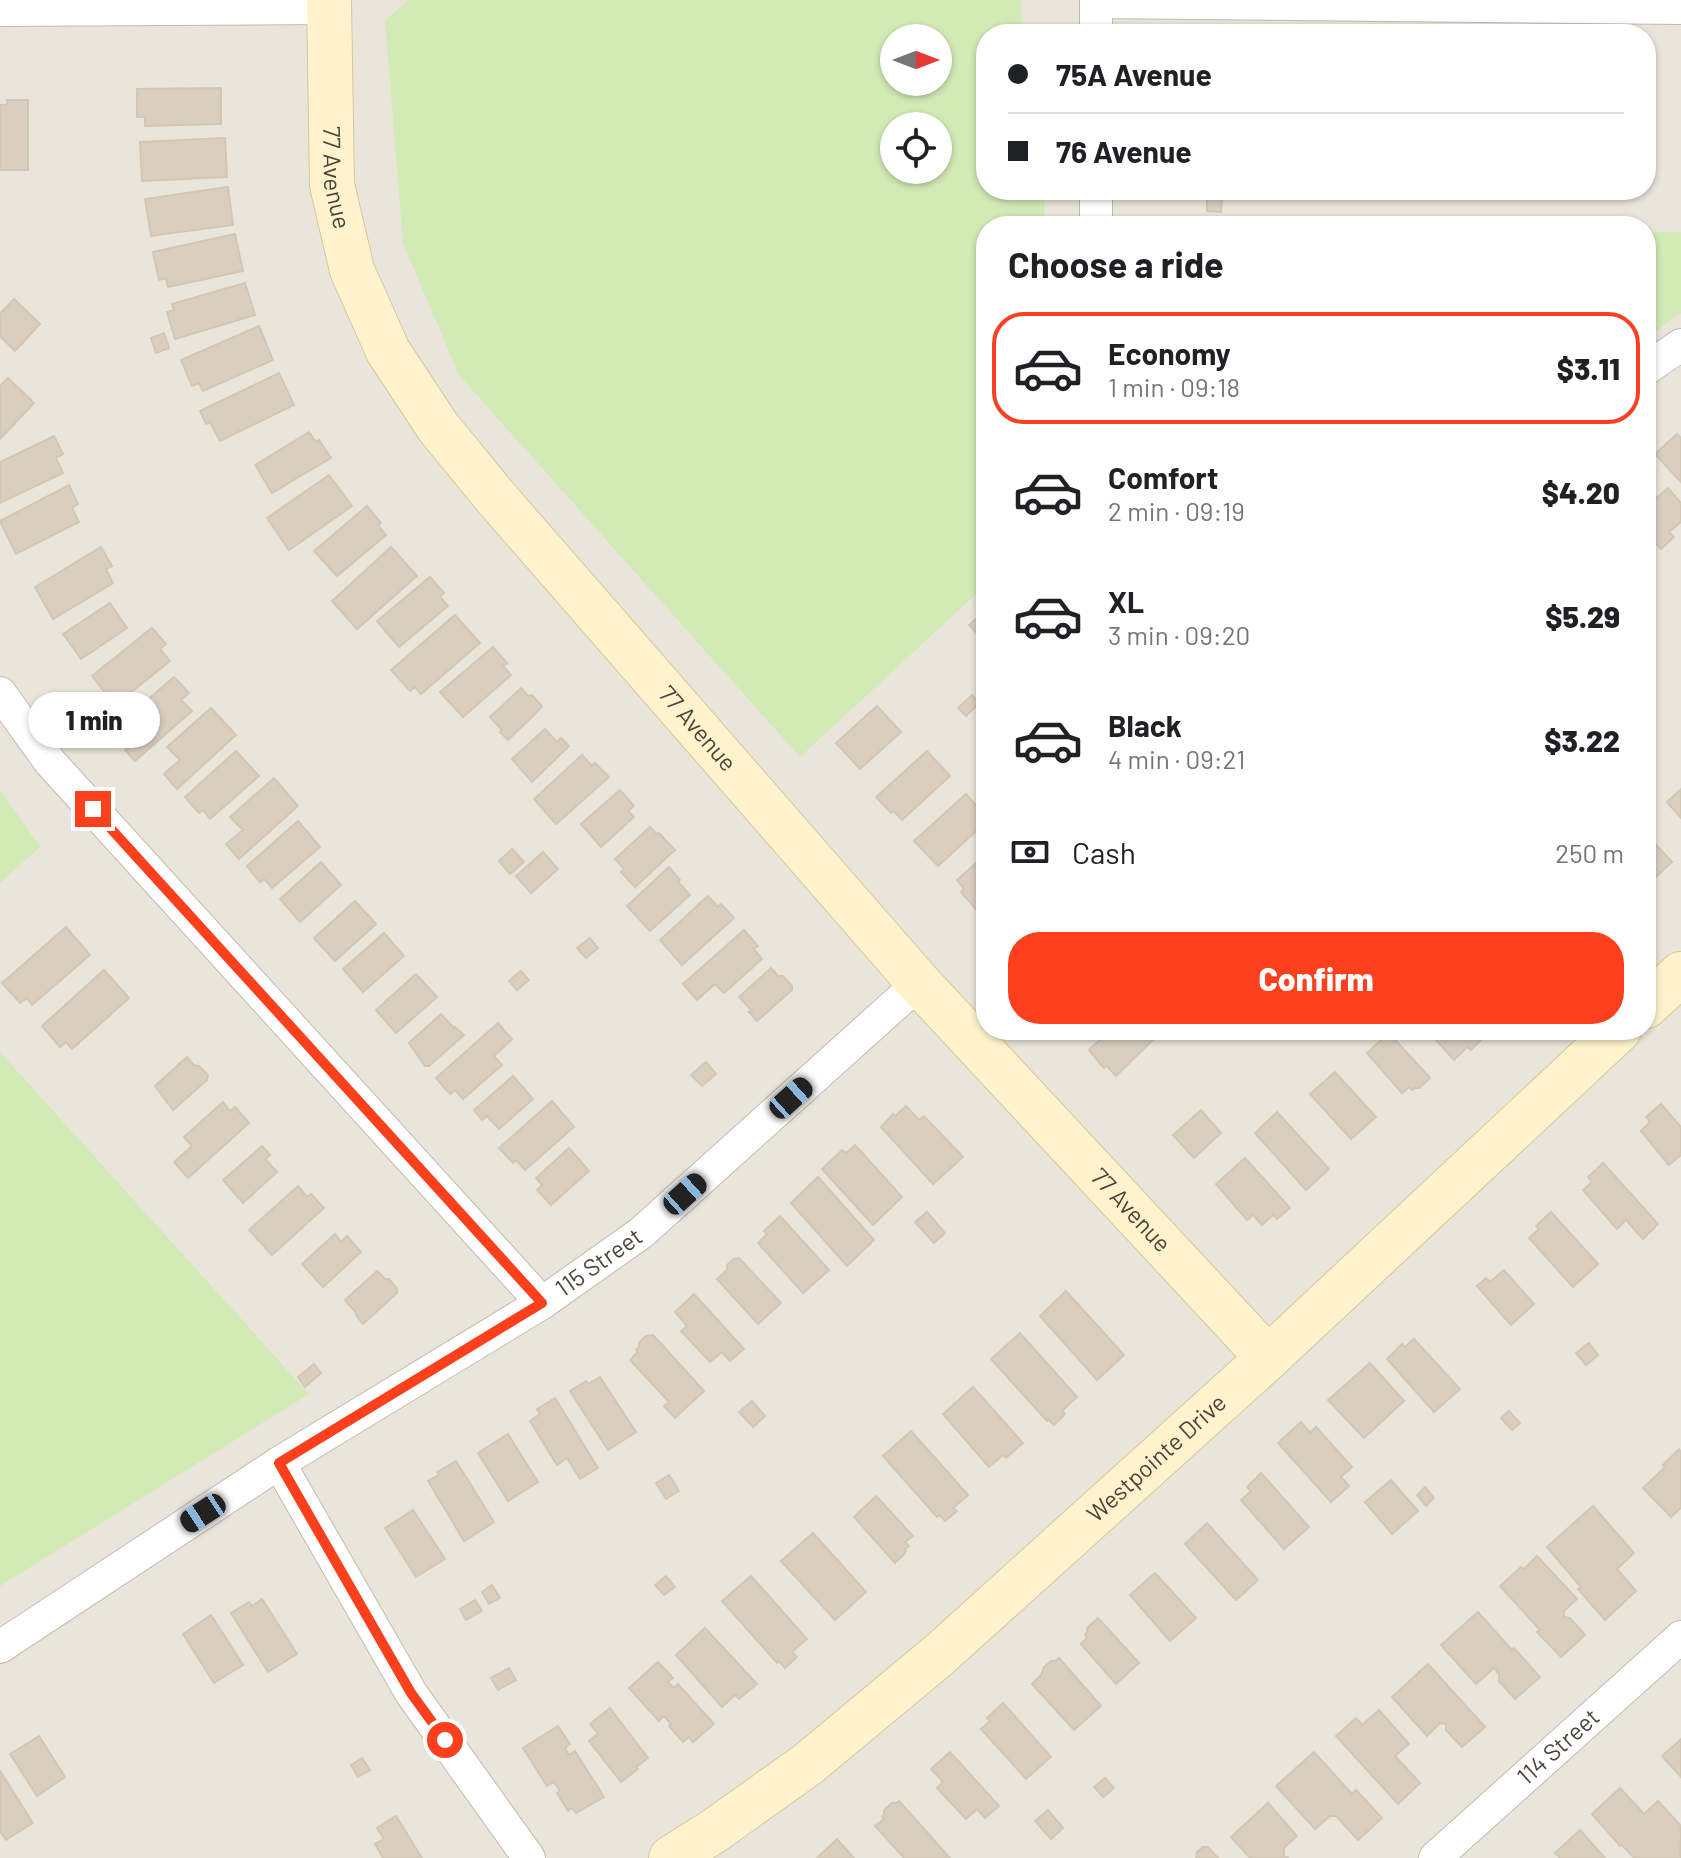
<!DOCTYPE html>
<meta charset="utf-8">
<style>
:root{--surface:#fff;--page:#f6f6f6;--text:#202124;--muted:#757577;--line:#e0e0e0;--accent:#fc3f1d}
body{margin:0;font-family:Barlow,sans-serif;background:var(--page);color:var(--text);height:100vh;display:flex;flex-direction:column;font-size:30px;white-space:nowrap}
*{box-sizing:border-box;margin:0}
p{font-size:26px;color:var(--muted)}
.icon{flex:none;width:44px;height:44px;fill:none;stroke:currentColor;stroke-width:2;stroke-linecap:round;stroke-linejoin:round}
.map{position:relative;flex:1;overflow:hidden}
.panel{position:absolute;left:976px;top:216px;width:680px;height:824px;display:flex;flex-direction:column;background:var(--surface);border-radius:32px;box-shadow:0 2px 6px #0004}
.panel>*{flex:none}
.top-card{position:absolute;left:976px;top:24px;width:680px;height:176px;border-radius:32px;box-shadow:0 2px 6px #0004;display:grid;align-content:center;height:176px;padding:0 32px;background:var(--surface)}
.needle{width:52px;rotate:90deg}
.controls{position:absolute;left:880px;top:24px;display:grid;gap:16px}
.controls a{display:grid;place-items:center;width:72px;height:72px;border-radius:50%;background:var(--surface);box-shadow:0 2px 6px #0004;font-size:40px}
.end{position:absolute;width:36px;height:36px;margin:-18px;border:10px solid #fc3f1d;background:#fff;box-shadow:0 0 0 4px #fff}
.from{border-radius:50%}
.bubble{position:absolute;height:56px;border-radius:28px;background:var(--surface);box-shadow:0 2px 6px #0004;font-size:26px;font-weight:800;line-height:56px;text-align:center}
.car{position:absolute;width:24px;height:48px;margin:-24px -12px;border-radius:10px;box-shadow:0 0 6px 2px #0007;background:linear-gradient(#222 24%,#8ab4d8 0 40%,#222 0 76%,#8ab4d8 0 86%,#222 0)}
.top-card b{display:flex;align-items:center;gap:28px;height:76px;font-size:30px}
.top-card b+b{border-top:2px solid var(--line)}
.top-card i{width:20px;height:20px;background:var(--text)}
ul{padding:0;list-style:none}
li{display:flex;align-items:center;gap:24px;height:112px;margin:0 16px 12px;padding:0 16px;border:4px solid transparent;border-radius:32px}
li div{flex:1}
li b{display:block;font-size:30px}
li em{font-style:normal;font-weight:800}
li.current{border-color:var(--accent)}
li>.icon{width:72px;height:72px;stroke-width:1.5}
h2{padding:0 32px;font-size:36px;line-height:96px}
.pay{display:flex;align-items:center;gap:20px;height:88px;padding:0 32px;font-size:30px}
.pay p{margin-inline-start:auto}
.button{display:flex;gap:16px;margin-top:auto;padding:16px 32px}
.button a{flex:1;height:92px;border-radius:32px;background:var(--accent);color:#fff;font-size:32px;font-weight:800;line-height:92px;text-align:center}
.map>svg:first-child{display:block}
</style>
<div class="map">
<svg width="1681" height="1858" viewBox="0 0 1681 1858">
<rect width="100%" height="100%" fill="#f6f3ec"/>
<path fill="#eae5da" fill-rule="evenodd" d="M0,0H1681V1858H0ZM986,34H1646V190H986ZM894,38H938V82H894ZM894,126H938V170H894ZM986,226H1646V1030H986Z"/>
<g fill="#d2eab5" fill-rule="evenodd">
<path d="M408,0H1021L1022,30L1025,34H986V190H1045L1044,226H986V585L800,757L459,375L403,243L385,21ZM894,38H938V82H894ZM938,126V170H894V126Z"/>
<polygon points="1646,232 1681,232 1681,313 1646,338"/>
<polygon points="0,790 40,847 0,883"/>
<polygon points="0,1052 309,1394 0,1586"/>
</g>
<g fill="#d8cfc1" stroke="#d3c7b4" stroke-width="2">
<polygon points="221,88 221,124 145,126 145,117 137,117 137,89"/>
<polygon points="7,100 28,100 28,170 0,170 0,105 7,105"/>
<rect x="1646" y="113" width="8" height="47"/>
<polygon points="225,138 227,177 142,181 140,142"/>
<polygon points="228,187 233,225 151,236 145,199"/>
<polygon points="1207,197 1222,197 1221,212 1207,211"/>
<polygon points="235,234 243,271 168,287 166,278 159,280 153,252"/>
<polygon points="245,283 255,315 175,339 167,312 174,310 172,304"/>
<polygon points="14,299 40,324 15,351 0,336 0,314"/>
<polygon points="259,326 273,360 203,391 199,383 192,386 181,360"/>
<polygon points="164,333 169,348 156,353 151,338"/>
<polygon points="279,373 294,405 220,441 210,422 206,424 200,411"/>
<polygon points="8,378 34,403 0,439 0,386"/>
<polygon points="309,432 316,442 319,440 331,458 272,493 255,465"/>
<polygon points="1677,434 1681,438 1681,482 1655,454"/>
<polygon points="54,436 63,454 56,458 63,473 0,503 0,462"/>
<polygon points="329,475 352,506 289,550 267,518"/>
<polygon points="69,485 78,504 72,508 79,522 16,554 0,521"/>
<polygon points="1646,486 1657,498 1668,488 1681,503 1681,522 1669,532 1674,537 1661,549 1646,532"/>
<polygon points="367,506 381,523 378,525 386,535 337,576 314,551"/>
<polygon points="101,547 112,566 106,569 113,583 53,619 35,587"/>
<polygon points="391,547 417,576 357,629 332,601"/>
<polygon points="430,577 444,593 440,597 448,606 399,647 377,621"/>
<polygon points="110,603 127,628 81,659 63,634"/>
<polygon points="986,610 986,643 969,625"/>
<polygon points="455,615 480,643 421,694 415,687 410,691 391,670"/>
<polygon points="152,628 166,644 160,649 170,661 115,705 92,676"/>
<polygon points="493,647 507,663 503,666 511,675 463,717 440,692"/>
<polygon points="174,677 189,693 181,700 192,711 135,761 125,750 129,747 113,730"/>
<polygon points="521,688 528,696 532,695 542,706 539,710 508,740 500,732 502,730 490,717"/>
<polygon points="972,695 979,703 966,716 958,708"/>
<polygon points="877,706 901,732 860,769 836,743"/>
<polygon points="211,708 236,735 177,789 164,774 180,760 167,747"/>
<polygon points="545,729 557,742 561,738 569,746 532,782 512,759"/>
<polygon points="236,751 259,776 210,819 203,810 199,813 185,797"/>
<polygon points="927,751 950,776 902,820 894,811 891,813 876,797"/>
<polygon points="582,755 592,766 595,763 609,777 556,824 534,799"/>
<polygon points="274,778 298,806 239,859 226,844 243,830 230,817"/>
<polygon points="1681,789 1681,818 1667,802"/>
<polygon points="620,790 634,806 628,811 634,817 601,847 581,824"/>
<polygon points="966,794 986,817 986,822 938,866 914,841"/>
<polygon points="298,821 320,847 272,888 264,879 260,882 247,866"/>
<polygon points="650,827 657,834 659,833 675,850 635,887 621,872 624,869 615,859"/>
<polygon points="1646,834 1672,862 1649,883 1646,879"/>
<polygon points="512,849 524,862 510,874 499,861"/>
<polygon points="543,852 558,869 531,893 516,876"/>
<polygon points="986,854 986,899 976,909 961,892 964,889 957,880"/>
<polygon points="321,862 341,885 300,922 280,899"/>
<polygon points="669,867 680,880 678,882 690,895 650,931 627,906"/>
<polygon points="708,896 718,907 721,904 734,918 682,965 660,940"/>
<polygon points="355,901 376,924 335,961 314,938"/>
<polygon points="66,927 90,955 32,1005 27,998 20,1003 2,983"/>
<polygon points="744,930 758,946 754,949 762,959 724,993 715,984 697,1000 683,984"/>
<polygon points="384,933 404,956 363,992 343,969"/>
<polygon points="590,938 598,948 586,958 577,948"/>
<polygon points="771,968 778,976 783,976 792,986 792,990 757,1021 749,1012 752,1011 739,997"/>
<polygon points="104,970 129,998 72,1049 66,1042 60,1047 42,1026"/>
<polygon points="521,971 529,980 517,990 509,981"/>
<polygon points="416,974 437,997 396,1033 376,1010"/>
<polygon points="441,1014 454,1028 455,1027 464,1035 429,1066 425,1066 409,1043"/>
<polygon points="498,1023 512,1039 494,1056 502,1065 463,1099 455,1090 450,1094 436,1078"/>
<polygon points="1110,1030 1163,1030 1116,1076 1106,1065 1104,1068 1089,1050"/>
<polygon points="1427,1030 1475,1030 1483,1038 1471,1050 1467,1047 1454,1060"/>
<polygon points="1389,1033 1430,1078 1419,1088 1415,1088 1412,1090 1409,1087 1402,1093 1367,1053"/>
<polygon points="187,1057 194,1065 199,1066 208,1075 207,1080 173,1110 155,1086"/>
<polygon points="706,1062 716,1074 702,1086 691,1075"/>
<polygon points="1335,1072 1376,1117 1351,1139 1310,1094"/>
<polygon points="513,1076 533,1099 499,1129 487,1116 482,1120 474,1110"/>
<polygon points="552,1101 574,1127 525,1170 516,1160 513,1163 499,1148"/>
<polygon points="223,1102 230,1111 235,1107 249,1123 188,1178 174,1162 192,1146 184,1137"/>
<polygon points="1661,1104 1681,1127 1681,1155 1669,1165 1641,1131 1650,1122 1646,1117"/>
<polygon points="906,1106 919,1120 924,1116 963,1157 933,1184 881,1127 893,1114 895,1116"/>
<polygon points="1201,1110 1221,1133 1194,1158 1173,1135"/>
<polygon points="1277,1112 1329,1169 1306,1190 1255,1133"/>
<polygon points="855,1145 902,1197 873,1225 822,1169 842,1150 846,1153"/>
<polygon points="262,1146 270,1155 265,1159 277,1172 243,1203 223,1180"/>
<polygon points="569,1148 589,1171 551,1205 537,1190 542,1185 536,1178"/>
<polygon points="1245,1158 1290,1208 1277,1219 1273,1215 1262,1225 1253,1215 1247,1220 1216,1184"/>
<polygon points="1603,1163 1658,1224 1643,1239 1626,1220 1617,1229 1583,1190 1592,1182 1588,1177"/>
<polygon points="818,1177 874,1240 847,1266 791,1203"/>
<polygon points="298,1186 307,1197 311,1194 324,1208 272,1255 249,1230"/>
<polygon points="927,1212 945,1233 934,1243 915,1222"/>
<polygon points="1551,1212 1598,1264 1573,1287 1529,1238 1539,1229 1536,1226"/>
<polygon points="780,1216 829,1270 803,1293 758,1243 767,1234 764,1231"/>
<polygon points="335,1234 341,1242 347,1236 361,1252 323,1287 302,1264"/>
<polygon points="739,1258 781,1303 758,1324 717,1279 727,1270 727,1265 734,1259"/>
<polygon points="1504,1270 1534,1304 1511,1325 1477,1286 1486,1278 1490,1282"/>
<polygon points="377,1271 385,1279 389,1279 397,1289 397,1293 363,1324 356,1315 357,1314 345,1300"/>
<polygon points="1066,1291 1124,1355 1097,1380 1040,1316"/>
<polygon points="694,1294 744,1349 730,1361 722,1352 710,1362 681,1331 687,1326 675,1312"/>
<polygon points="1020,1333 1077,1397 1062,1411 1065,1414 1054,1425 1048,1419 1047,1421 991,1359"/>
<polygon points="653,1335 704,1391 675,1418 664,1406 669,1402 630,1360 638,1352 636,1350 639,1347 639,1343 646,1336"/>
<polygon points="1414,1339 1460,1389 1434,1412 1387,1359 1402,1344 1405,1347"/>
<polygon points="1589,1343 1598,1355 1586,1365 1576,1353"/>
<polygon points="1370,1363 1404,1401 1364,1438 1328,1400"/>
<polygon points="314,1364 321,1373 305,1387 298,1377"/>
<polygon points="600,1377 636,1432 608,1450 570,1391 586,1381 588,1384"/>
<polygon points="973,1387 1023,1443 1006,1458 1003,1455 989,1467 943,1414"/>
<polygon points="555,1398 598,1468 580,1479 567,1458 557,1465 530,1421 540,1414 537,1409"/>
<polygon points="752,1401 765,1416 753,1427 739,1412"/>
<polygon points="1509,1411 1520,1423 1512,1430 1501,1418"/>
<polygon points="1301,1422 1310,1433 1316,1427 1352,1467 1341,1477 1349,1486 1331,1502 1278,1443"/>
<polygon points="911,1431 968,1495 953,1508 957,1511 945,1521 940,1515 937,1517 883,1456"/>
<polygon points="508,1434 538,1482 508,1501 478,1453"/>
<polygon points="1679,1449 1681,1452 1681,1508 1671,1517 1643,1488 1665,1467 1663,1465"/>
<polygon points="456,1461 494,1522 464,1541 428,1481 439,1475 437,1472"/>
<polygon points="1261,1473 1309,1527 1284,1549 1241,1500 1251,1491 1247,1487"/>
<polygon points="669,1475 679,1491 666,1499 656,1483"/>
<polygon points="1391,1480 1418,1511 1392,1534 1365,1502"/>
<polygon points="1425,1487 1434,1498 1426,1506 1417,1495"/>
<polygon points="876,1496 913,1536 905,1542 909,1546 906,1548 905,1553 895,1563 854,1517"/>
<polygon points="1593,1506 1634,1553 1617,1569 1636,1591 1605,1620 1578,1589 1581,1587 1547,1547"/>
<polygon points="413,1510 445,1559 416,1577 385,1528"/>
<polygon points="1207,1523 1258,1580 1236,1600 1185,1544"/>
<polygon points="813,1533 866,1592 835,1620 781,1561"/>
<polygon points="1537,1556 1577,1599 1564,1611 1564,1617 1570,1618 1585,1635 1561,1657 1537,1632 1540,1630 1500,1586 1521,1567 1524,1569"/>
<polygon points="1155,1573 1196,1618 1170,1641 1130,1595"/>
<polygon points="666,1576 675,1587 664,1595 655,1585"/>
<polygon points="751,1576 807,1639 792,1652 797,1657 785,1668 779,1661 777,1663 722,1601"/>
<polygon points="492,1585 500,1598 489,1604 482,1592"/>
<polygon points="262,1599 297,1654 268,1672 231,1613 249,1602 252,1606"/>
<polygon points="475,1600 482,1611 466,1620 460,1609"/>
<polygon points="1478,1612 1512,1650 1514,1648 1540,1677 1515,1699 1499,1681 1499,1674 1494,1668 1476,1684 1441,1645"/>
<polygon points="211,1615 243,1665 214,1683 183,1634"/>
<polygon points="1098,1618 1139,1663 1116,1684 1081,1644 1087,1638 1085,1635 1087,1632 1087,1628"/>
<polygon points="705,1628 757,1684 739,1699 735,1695 722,1707 676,1655"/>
<polygon points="1059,1658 1101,1706 1074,1730 1032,1684 1041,1675 1044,1667 1051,1661 1055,1661"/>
<polygon points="658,1662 673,1678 668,1682 674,1688 678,1684 714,1724 693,1742 689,1737 683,1742 669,1726 671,1724 664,1716 659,1721 629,1688"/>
<polygon points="1428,1664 1485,1727 1462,1747 1446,1730 1446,1724 1440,1723 1427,1736 1392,1697"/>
<polygon points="509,1668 516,1680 498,1690 491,1678"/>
<polygon points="1003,1703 1051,1757 1026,1779 981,1729 990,1721 987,1718"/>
<polygon points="610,1708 648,1758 636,1767 638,1769 621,1782 589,1741 598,1734 590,1724"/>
<polygon points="1379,1710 1409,1744 1395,1756 1420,1783 1398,1804 1336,1736 1356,1718 1362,1725"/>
<polygon points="558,1726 570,1744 565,1748 569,1755 575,1751 604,1797 576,1813 572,1808 568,1811 557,1793 560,1791 554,1782 547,1786 523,1748"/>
<polygon points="39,1736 65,1777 37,1796 10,1754"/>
<polygon points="1681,1739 1681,1777 1662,1756"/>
<polygon points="950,1752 999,1806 985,1818 977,1809 966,1819 937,1788 943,1782 931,1769"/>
<polygon points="1314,1752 1352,1794 1356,1790 1382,1818 1358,1840 1336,1816 1330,1816 1315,1829 1276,1786"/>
<polygon points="362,1758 370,1770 358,1777 351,1765"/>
<polygon points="0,1771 33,1823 6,1840 0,1831"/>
<polygon points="1105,1778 1114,1788 1103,1797 1094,1787"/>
<polygon points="1620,1788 1644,1814 1658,1801 1681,1826 1680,1858 1634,1858 1622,1845 1620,1846 1592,1814"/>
<polygon points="899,1801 950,1858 904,1858 875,1826 884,1819 882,1817 884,1814 884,1810 892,1803 896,1803"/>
<polygon points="1268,1803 1297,1836 1284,1848 1284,1856 1289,1858 1250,1858 1231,1837"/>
<polygon points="1048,1810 1063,1828 1051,1839 1035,1821"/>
<polygon points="396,1816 422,1858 383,1858 375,1844 384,1839 377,1828"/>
<polygon points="1580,1830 1605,1858 1560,1858 1555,1853"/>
<polygon points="837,1839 854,1858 817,1858"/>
<polygon points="1203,1847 1208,1847 1218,1858 1196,1858 1197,1852"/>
</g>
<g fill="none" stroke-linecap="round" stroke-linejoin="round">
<defs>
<g id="street">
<polyline points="0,10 329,8"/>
<polyline points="1096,34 1096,2 1681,8"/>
<polyline points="1096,190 1096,226"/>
<polyline points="1646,369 1681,345"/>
<polyline points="0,693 50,762 542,1303"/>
<polyline points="279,1463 411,1693 529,1858"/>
<path id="s1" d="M0,1647L279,1463L542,1303L641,1233L919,983"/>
<path id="s2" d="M1435,1858L1681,1637"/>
</g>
<g id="secondary">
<path id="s3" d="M329,0L332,185L352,270L388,351L438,427L497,499L919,983L1268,1358"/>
<polyline points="1646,1006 1681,974"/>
<path id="s4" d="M671,1858L714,1831L808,1764L939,1655L1268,1358L1619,1030"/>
</g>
</defs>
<use href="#street" stroke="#c2bbae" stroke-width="34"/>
<use href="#secondary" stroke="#d6c79b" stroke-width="46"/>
<use href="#street" stroke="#fff" stroke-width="32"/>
<use href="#secondary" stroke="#fff3cd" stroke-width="44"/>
</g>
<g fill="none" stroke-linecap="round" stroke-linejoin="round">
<polyline stroke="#fc3f1d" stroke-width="10" points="93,809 542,1303 279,1463 411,1693 445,1740"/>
</g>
<g text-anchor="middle" stroke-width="8" stroke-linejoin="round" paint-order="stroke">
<g font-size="24" fill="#4b4439" stroke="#fff">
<text dy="8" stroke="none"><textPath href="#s3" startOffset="178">77 Avenue</textPath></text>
<text dy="8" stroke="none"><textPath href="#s3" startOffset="850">77 Avenue</textPath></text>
<text dy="8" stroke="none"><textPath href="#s3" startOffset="1498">77 Avenue</textPath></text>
<text dy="8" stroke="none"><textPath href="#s1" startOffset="712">115 Street</textPath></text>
<text dy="8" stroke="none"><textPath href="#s4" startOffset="630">Westpointe Drive</textPath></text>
<text dy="8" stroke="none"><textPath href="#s2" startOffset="166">114 Street</textPath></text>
</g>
</g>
</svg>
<div class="controls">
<a><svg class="needle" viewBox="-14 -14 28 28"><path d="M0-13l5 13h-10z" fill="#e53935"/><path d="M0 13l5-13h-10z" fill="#757577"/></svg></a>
<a><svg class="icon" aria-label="locate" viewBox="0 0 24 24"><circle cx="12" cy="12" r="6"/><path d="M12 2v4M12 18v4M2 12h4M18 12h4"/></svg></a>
</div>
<i class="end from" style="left:445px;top:1740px"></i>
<i class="end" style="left:93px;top:809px"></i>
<div class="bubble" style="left:28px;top:692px;width:132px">1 min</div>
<i class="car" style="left:791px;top:1098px;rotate:48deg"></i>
<i class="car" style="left:685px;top:1194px;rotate:48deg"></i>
<i class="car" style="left:203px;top:1513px;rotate:237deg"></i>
<div class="top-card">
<b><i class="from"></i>75A Avenue</b>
<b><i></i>76 Avenue</b>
</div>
<section class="panel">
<h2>Choose a ride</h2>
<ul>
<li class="current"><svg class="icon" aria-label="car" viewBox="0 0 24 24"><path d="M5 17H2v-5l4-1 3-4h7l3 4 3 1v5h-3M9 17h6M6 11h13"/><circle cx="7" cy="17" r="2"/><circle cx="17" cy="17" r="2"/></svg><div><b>Economy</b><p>1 min · 09:18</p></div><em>$3.11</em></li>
<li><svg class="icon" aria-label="car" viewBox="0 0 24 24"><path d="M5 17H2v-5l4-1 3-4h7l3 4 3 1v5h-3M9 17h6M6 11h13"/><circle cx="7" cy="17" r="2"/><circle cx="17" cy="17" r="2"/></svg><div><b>Comfort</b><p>2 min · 09:19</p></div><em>$4.20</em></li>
<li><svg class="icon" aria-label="car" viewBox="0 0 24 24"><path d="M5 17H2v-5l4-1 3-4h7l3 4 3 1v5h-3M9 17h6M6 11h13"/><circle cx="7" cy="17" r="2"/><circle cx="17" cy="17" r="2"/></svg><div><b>XL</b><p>3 min · 09:20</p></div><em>$5.29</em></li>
<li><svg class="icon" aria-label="car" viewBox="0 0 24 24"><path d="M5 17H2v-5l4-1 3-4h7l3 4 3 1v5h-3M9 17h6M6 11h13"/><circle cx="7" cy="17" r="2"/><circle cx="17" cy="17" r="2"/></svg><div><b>Black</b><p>4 min · 09:21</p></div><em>$3.22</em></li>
</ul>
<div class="pay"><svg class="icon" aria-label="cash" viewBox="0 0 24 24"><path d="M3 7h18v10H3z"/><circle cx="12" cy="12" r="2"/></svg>Cash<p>250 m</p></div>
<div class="button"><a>Confirm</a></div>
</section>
</div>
